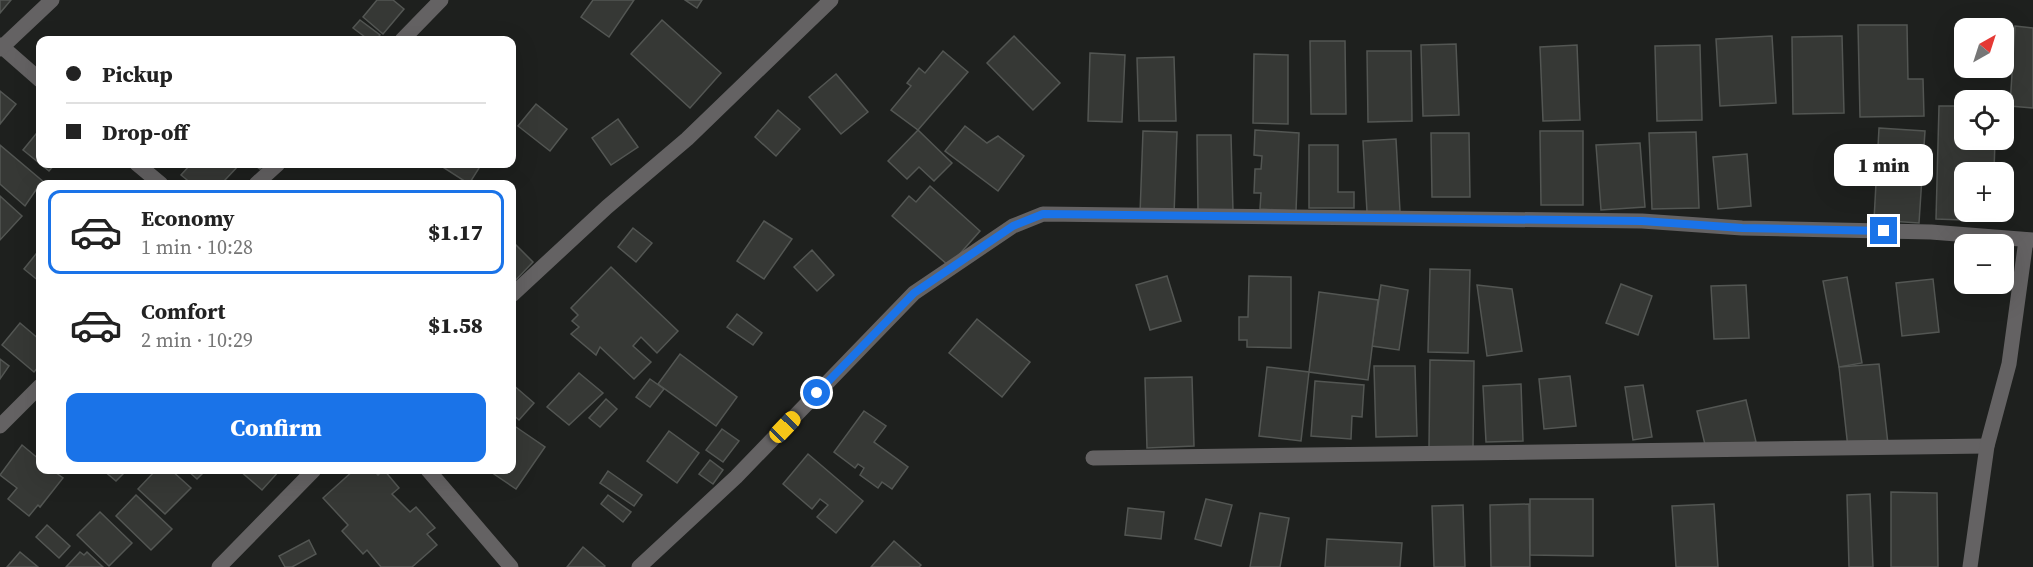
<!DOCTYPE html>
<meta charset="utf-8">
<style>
:root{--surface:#fff;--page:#f2f2f2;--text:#222;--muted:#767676;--line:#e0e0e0;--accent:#1a73e8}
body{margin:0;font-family:"Source Serif 4",serif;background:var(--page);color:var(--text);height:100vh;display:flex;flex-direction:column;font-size:22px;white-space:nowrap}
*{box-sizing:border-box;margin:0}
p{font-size:20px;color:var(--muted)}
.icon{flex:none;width:33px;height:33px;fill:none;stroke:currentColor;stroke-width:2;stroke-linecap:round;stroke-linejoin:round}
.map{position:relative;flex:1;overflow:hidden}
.drawer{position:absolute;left:36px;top:180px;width:480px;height:294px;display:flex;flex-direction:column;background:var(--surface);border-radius:12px;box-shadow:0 6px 24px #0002}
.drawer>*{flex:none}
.guide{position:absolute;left:36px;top:36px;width:480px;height:132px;border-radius:12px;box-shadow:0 6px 24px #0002;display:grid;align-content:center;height:132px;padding:0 30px;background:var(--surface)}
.needle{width:39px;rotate:39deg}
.tools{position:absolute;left:1954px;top:18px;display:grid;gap:12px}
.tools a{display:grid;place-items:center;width:60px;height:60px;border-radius:12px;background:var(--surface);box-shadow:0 6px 24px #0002;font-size:30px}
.end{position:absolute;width:27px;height:27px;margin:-14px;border:8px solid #1a73e8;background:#fff;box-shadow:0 0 0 3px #fff}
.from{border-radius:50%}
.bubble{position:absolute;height:42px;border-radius:12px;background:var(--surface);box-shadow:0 6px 24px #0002;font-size:20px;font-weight:800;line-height:42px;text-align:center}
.car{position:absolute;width:18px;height:36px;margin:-18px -9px;border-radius:8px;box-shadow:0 0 4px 2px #0007;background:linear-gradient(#f5c518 24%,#345 0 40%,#f5c518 0 76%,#345 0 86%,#f5c518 0)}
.guide b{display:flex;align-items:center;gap:21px;height:57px;font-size:22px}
.guide b+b{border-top:2px solid var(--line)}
.guide i{width:15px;height:15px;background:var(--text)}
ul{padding:10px 0 0;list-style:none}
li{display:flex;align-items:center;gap:18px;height:84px;margin:0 12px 9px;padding:0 18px;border:3px solid transparent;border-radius:12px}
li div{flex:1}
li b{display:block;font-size:22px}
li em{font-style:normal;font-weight:800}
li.selected{border-color:var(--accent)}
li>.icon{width:54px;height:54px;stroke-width:1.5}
.button{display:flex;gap:12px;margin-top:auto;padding:12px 30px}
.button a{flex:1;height:69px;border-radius:12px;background:var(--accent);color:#fff;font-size:24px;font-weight:800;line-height:69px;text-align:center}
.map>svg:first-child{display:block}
</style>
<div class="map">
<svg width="2033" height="567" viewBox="0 0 2033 567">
<rect width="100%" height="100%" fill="#1e201e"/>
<g fill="#363835" stroke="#535653" stroke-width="1.5">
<polygon points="0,0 11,0 0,13"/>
<polygon points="377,0 393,0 404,9 383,34 363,17"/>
<polygon points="593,0 634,0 609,37 581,17"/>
<polygon points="685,0 702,0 697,8"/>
<polygon points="360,20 380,35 376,40 369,40 353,28"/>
<polygon points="662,20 721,73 690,108 631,54"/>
<polygon points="1858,25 1907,25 1908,79 1923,79 1924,116 1860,117"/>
<polygon points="2015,26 2033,28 2033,108 2010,106"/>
<polygon points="1014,36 1060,83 1033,110 987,63"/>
<polygon points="1772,36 1776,103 1720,106 1716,39"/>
<polygon points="1842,36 1844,113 1793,114 1792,37"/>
<polygon points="1310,41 1345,41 1346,114 1311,114"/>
<polygon points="1456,44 1459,115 1423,116 1421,45"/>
<polygon points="1577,45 1580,120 1543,121 1540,47"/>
<polygon points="1700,45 1702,120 1657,121 1655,46"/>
<polygon points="943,51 968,72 918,130 891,110 911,86 907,83 919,68 925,73"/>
<polygon points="1367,51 1411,51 1412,121 1368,122"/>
<polygon points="1090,53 1125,55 1122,122 1088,121"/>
<polygon points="1254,54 1288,55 1288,124 1253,123"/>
<polygon points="1174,57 1176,121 1139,121 1137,58"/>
<polygon points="836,74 868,112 841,134 809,97"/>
<polygon points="0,91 16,104 0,124"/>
<polygon points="536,104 567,129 550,151 518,126"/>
<polygon points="1939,106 1965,106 1965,140 1995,140 1994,172 1965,172 1965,212 1993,212 1992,221 1936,219"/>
<polygon points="778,110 800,129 776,156 755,137"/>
<polygon points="618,119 638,147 611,165 592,138"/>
<polygon points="965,126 987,143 998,136 1024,156 998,191 945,151"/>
<polygon points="1879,128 1925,131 1919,223 1874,220"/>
<polygon points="40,129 40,164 55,164 49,171 23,150"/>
<polygon points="918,130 952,163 934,181 919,167 907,179 888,161"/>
<polygon points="1255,130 1299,133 1296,211 1260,209 1261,193 1254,193 1255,169 1261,169 1262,156 1254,155"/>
<polygon points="1143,131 1177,132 1174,215 1140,214"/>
<polygon points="1540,131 1583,131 1583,205 1541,205"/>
<polygon points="1696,132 1699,208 1652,209 1649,133"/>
<polygon points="1431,133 1469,133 1470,197 1432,197"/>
<polygon points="1197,135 1231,135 1233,211 1198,211"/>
<polygon points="1396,139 1400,211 1367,212 1363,141"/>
<polygon points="1640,143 1645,207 1601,210 1596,145"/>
<polygon points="0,145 45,183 40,184 25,206 0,184"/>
<polygon points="1309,145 1338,145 1338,192 1354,192 1354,208 1309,208"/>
<polygon points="1747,154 1751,206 1718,209 1713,157"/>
<polygon points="191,164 240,164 225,180 229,184 192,184 181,175"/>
<polygon points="253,164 265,164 260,169"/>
<polygon points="438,164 478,164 481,165 469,184"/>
<polygon points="930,186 980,231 949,266 892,216 909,196 916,202"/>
<polygon points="0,196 22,216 0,240"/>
<polygon points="764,221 792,239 764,279 737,261"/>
<polygon points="633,228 652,243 636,262 618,247"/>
<polygon points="512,241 533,262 512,284"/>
<polygon points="40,249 40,282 24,269"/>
<polygon points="812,250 834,275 817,291 794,267"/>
<polygon points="611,267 678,331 657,353 641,337 633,346 651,362 634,379 600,347 596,355 571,334 579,327 572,321 578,315 571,308"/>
<polygon points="1430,269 1470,270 1468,353 1428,352"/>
<polygon points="1167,276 1181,321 1150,330 1136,285"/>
<polygon points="1249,276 1291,277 1291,348 1247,347 1247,340 1239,340 1239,317 1248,317"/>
<polygon points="1847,277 1862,363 1839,367 1823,281"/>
<polygon points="1933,279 1939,332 1902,336 1896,283"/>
<polygon points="1621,284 1652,296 1638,335 1606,323"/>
<polygon points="1381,285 1408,290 1399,350 1372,346"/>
<polygon points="1477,285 1512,289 1522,351 1487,356"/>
<polygon points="1746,285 1749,338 1714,339 1711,286"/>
<polygon points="1319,292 1378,300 1368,380 1309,372"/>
<polygon points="737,314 762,333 753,345 727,327"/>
<polygon points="977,319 1030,362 1002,397 949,353"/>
<polygon points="20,323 40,340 40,365 34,372 2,345"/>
<polygon points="680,354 737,397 716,426 658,384"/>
<polygon points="0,359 9,366 0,379"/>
<polygon points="1430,360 1474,361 1473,449 1429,448"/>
<polygon points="1879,364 1888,444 1848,448 1839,367"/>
<polygon points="1374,366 1415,366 1417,436 1376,437"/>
<polygon points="1267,367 1309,372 1301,441 1259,436"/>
<polygon points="579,373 603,393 569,425 547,407"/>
<polygon points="1570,376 1576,426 1544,429 1539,379"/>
<polygon points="1192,377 1194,446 1147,448 1145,378"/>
<polygon points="650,379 664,389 650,407 636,397"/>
<polygon points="1315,381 1364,385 1362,417 1352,416 1351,439 1311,436"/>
<polygon points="512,384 534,403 519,420 512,414"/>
<polygon points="1521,384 1523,441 1486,442 1483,386"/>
<polygon points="1643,385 1652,437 1633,440 1625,387"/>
<polygon points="606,399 617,409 600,427 589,418"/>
<polygon points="1746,400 1756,442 1707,453 1697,411"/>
<polygon points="864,411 886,426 874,442 908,467 892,489 882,482 878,488 860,475 864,468 858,464 855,468 834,452"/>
<polygon points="513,425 545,447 516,489 488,470 512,470"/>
<polygon points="722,429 739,441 723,462 706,450"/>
<polygon points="669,431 699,453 677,483 647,461"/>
<polygon points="22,445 40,460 40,470 52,470 63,478 40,507 38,505 29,516 8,499 17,488 0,475"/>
<polygon points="808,454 863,501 836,533 817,517 828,505 820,499 812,509 783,484"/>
<polygon points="710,460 723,470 713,484 699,474"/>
<polygon points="103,470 127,470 116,481"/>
<polygon points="156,470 171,470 191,488 165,514 138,489"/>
<polygon points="187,470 206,470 197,479"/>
<polygon points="239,470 280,470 262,490"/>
<polygon points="354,470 373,470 378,475 384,470 399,488 392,494 410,512 416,507 435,528 427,534 437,545 412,567 381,567 367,550 363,554 342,531 348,525 323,498"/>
<polygon points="608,471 642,495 634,506 600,483"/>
<polygon points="1891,492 1937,493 1938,567 1891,567"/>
<polygon points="1870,494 1873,567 1849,567 1847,495"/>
<polygon points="136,495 172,529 151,550 116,516"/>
<polygon points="608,495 631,512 623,522 601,504"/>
<polygon points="1206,499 1232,505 1221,546 1195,539"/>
<polygon points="1530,499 1593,499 1593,556 1530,555"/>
<polygon points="1529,504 1530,567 1491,567 1490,505"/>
<polygon points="1714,504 1718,567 1676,567 1672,506"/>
<polygon points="1463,505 1465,567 1434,567 1432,506"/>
<polygon points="1128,508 1164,512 1161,539 1125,535"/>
<polygon points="100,512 132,543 109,566 77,535"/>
<polygon points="1260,513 1289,518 1280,567 1250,567"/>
<polygon points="47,525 70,546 59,558 36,537"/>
<polygon points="1327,539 1402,543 1400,567 1325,567"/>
<polygon points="309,540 316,554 292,567 285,567 279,556"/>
<polygon points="894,541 921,565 919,567 871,567"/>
<polygon points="583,547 605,566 604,567 567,567"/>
<polygon points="20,552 38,567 7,567"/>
<polygon points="80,552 84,555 87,552 103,567 66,567"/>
</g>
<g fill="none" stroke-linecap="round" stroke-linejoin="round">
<g stroke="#646263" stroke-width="15">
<polyline points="402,40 441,0"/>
<polyline points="0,45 40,80"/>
<polyline points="0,49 52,0"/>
<polyline points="137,164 161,184"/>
<polyline points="256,184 278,164"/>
<polyline points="512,295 607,207 687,139 831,0"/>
<polyline points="0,426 40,386"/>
<polyline points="1093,458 1987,446"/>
<polyline points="428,470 511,567"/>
<polyline points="219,567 314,470"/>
<polyline points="639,567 736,477 914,293 1013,226 1043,214 1642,221 1742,228 1931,232 2033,240"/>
<polyline points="1970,567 1987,446 2009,364 2026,240"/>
</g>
</g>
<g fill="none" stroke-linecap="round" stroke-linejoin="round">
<polyline stroke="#1a73e8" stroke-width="8" points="817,393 914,293 1013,226 1043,214 1642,221 1742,228 1884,231"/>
</g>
</svg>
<div class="tools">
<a><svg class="needle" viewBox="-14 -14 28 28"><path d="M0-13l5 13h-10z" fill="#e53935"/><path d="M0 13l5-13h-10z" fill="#767676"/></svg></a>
<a><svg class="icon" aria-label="locate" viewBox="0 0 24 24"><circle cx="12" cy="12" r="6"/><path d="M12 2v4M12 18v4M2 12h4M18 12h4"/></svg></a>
<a>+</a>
<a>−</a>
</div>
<i class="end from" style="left:817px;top:393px"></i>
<i class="end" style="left:1884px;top:231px"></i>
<div class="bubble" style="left:1834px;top:144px;width:99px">1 min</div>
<i class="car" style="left:785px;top:427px;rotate:44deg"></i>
<div class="guide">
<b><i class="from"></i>Pickup</b>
<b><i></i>Drop-off</b>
</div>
<section class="drawer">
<ul>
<li class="selected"><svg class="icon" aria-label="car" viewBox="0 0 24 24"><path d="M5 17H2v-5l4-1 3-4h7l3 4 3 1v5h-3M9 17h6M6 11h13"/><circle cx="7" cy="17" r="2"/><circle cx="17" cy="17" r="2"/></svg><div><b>Economy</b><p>1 min · 10:28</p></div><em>$1.17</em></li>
<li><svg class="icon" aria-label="car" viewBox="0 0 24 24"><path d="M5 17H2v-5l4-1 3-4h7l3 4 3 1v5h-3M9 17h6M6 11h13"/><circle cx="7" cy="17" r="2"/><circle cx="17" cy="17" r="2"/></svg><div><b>Comfort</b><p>2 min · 10:29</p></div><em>$1.58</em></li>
</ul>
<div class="button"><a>Confirm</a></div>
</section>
</div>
